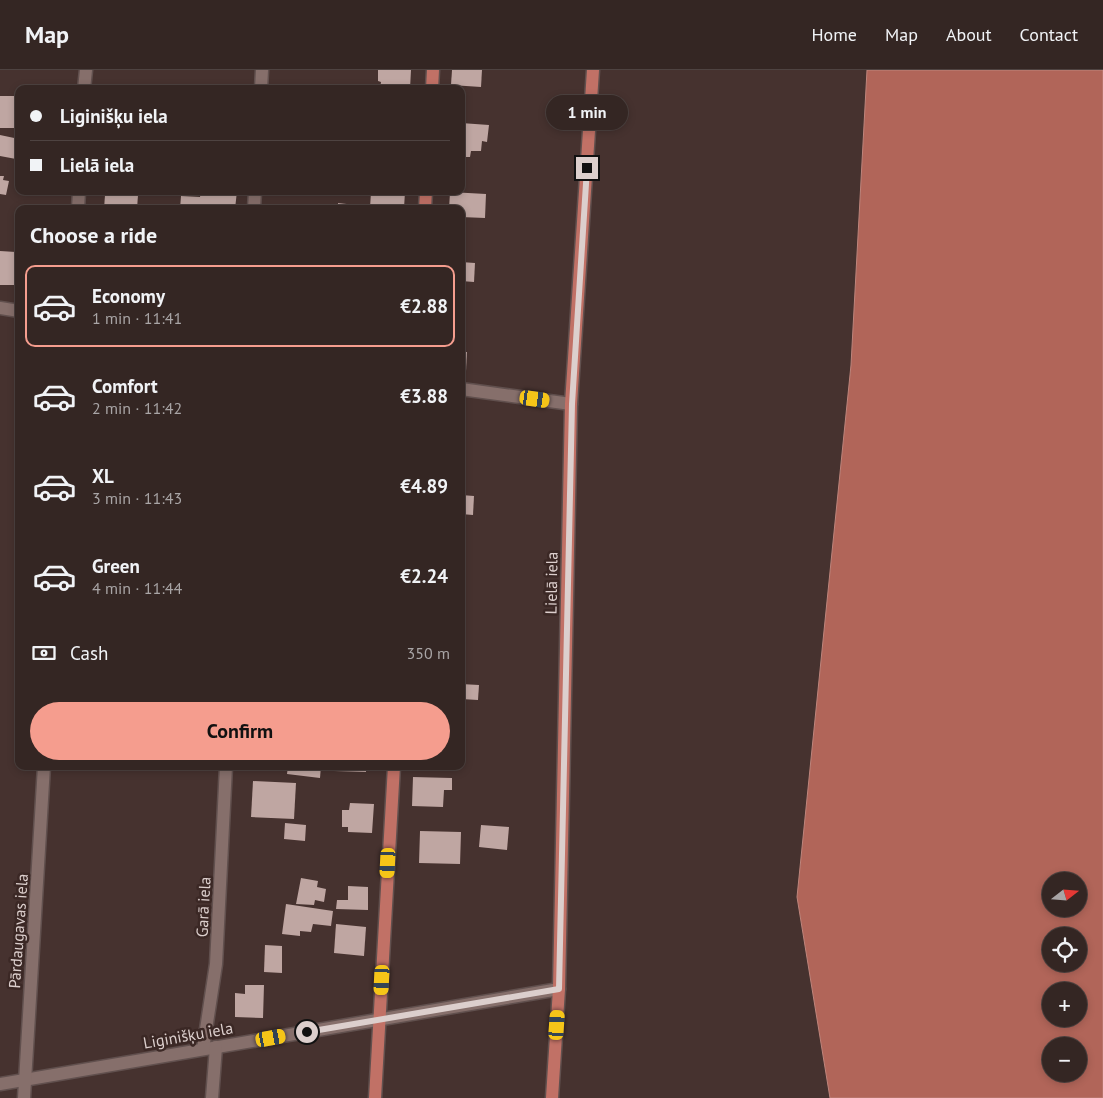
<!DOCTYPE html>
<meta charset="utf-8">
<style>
:root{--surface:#342623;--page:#3f3230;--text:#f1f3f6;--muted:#a9a5a6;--line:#4e4341;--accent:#f59d8e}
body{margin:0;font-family:"PT Sans",sans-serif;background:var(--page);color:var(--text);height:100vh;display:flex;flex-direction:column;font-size:19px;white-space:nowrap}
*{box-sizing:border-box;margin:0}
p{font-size:16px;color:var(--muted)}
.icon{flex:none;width:28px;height:28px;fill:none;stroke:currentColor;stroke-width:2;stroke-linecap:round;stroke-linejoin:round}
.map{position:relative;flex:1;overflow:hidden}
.sheet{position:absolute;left:15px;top:135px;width:450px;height:565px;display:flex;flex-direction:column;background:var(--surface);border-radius:10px;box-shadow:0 2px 8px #0003,0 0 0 1px var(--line)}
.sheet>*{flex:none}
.banner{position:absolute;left:15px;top:15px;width:450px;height:110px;border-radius:10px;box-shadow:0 2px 8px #0003,0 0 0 1px var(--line);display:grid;align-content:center;height:110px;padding:0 15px;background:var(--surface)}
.needle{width:32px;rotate:73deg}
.fabs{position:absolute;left:1042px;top:802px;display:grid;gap:10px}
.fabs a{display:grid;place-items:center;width:45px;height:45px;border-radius:50%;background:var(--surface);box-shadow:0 2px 8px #0003,0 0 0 1px var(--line);font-size:25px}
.end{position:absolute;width:22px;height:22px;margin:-11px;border:6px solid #dccfcd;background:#111;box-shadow:0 0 0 2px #111}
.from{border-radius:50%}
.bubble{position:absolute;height:35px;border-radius:18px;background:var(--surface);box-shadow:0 2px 8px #0003,0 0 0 1px var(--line);font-size:16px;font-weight:700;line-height:35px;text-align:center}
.car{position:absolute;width:15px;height:30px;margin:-15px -8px;border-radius:6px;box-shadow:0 0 4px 1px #0007;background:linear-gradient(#f5c518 24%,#345 0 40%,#f5c518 0 76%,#345 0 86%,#f5c518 0)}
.banner b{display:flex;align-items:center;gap:18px;height:48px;font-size:19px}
.banner b+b{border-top:1px solid var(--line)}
.banner i{width:12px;height:12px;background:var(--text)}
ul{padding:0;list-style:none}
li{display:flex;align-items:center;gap:15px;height:82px;margin:0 10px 8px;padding:0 5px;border:2px solid transparent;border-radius:10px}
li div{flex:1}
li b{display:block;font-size:19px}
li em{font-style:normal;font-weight:700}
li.selected{border-color:var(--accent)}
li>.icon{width:45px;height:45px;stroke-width:1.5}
h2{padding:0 15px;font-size:22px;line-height:60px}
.pay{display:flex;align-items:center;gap:12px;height:55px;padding:0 15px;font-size:19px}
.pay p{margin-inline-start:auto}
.primary-button{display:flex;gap:10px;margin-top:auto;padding:10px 15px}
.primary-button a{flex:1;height:58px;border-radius:30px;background:var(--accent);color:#111;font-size:20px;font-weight:700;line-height:58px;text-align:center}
header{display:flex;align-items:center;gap:30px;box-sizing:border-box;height:70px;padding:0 25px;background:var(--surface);border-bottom:1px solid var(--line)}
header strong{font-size:24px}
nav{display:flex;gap:28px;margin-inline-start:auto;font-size:18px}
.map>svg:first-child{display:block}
</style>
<header>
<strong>Map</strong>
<nav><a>Home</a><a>Map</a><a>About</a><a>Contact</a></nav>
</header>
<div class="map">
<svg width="1103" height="1028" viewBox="0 0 1103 1028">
<rect width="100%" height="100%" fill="#46322f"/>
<path fill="#b16559" stroke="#be857c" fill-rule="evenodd" d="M867,0H1103V1028H830L797,827L851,295ZM1051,811H1079V839H1051ZM1051,866H1079V894H1051ZM1051,921H1079V949H1051ZM1051,976H1079V1004H1051Z"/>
<g fill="#bfa6a2">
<polygon points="378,0 411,0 410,19 380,19 381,12 378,11"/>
<polygon points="452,0 482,0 481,17 451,15"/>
<rect x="0" y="26" width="19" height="32"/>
<polygon points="461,53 489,55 487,72 482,71 481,81 471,81 470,87 461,87"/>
<polygon points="0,65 19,69 16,89 0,86"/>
<polygon points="0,106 4,106 3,110 9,111 6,125 0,124"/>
<polygon points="201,121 237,121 235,139 180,139 181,126 200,127"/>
<polygon points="371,121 405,121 404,139 370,139"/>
<polygon points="450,122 486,124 485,148 461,147 461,139 449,139"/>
<polygon points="105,125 138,125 137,139 104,139"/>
<polygon points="338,133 364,136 363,139 338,139"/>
<polygon points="0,181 16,182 14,215 0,215"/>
<polygon points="461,192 475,193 474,212 461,211"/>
<polygon points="461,282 467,282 466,301 461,301"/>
<polygon points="461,425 474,426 473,445 461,444"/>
<polygon points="461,614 479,615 478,630 461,629"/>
<polygon points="288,696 321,696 320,708 287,704"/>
<polygon points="334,696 366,696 366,702 334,701"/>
<polygon points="413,707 452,708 452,720 444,720 443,737 412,736"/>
<polygon points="253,711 296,713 294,749 251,747"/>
<polygon points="350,733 374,734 372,763 348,762 348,757 342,757 342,740 349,740"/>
<polygon points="285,753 306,755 305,771 284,769"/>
<polygon points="481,755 509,757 507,780 479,777"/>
<polygon points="420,761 461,762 460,794 419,793"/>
<polygon points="301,808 318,811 317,817 326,819 324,832 315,830 314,835 296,834"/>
<polygon points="348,816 368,817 368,840 336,839 337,830 348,830"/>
<polygon points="286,834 333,841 331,856 313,854 311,862 300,861 300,866 282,864"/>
<polygon points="336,854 366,857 364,886 334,883"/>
<polygon points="265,875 282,876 282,903 264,902"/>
<polygon points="245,915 264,915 263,948 235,947 235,923 245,924"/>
</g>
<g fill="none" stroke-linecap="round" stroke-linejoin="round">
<defs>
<g id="street">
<polyline points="84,19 86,0"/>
<polyline points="261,19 262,0"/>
<polyline points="78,139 79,121"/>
<polyline points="254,139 255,121"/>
<polyline points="0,238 19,241"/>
<polyline points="461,319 571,334"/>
<polyline points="203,979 216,894 226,696"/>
<polyline points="0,1014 559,919"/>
<polyline points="24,1028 44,696"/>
<polyline points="212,1028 216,977"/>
</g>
<g id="primary">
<polyline points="432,19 433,0"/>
<polyline points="425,139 426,121"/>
<polyline points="375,1028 394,696"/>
<polyline points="552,1028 559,919 571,334 593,0"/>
</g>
</defs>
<use href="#street" stroke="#61504e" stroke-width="15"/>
<use href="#primary" stroke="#61504e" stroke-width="15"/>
<use href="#street" stroke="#866f6b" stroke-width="12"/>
<use href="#primary" stroke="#c17166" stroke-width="12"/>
</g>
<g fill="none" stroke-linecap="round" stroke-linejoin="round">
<polyline stroke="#dccfcd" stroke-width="6" points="307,962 559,919 572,334 587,98"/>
</g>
<g text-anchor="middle" stroke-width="5" stroke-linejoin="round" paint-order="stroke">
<g font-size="16" fill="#dccfcd" stroke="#3b2825">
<text transform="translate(551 513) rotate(-89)" y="6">Lielā iela</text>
<text transform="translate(203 837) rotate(-87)" y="6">Garā iela</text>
<text transform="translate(18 861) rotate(-86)" y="6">Pārdaugavas iela</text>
<text transform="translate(188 965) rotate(-10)" y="6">Liginišķu iela</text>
</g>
</g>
</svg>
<div class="fabs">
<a><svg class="needle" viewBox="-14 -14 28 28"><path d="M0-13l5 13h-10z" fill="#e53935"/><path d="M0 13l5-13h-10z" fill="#a9a5a6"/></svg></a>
<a><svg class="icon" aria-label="locate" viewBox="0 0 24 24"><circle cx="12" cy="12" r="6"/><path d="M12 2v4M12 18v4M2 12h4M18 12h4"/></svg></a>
<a>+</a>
<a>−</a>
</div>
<i class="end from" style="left:307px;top:962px"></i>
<i class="end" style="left:587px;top:98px"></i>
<div class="bubble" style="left:546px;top:25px;width:82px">1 min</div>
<i class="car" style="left:535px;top:329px;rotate:98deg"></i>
<i class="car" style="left:388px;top:793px;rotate:183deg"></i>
<i class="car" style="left:382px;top:910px;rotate:183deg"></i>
<i class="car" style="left:557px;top:955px;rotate:4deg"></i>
<i class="car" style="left:271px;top:968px;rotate:80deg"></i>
<div class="banner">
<b><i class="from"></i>Liginišķu iela</b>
<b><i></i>Lielā iela</b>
</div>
<section class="sheet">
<h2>Choose a ride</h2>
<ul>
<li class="selected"><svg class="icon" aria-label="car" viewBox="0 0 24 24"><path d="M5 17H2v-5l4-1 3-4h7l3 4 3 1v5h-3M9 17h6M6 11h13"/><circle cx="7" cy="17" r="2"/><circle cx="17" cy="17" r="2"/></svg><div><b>Economy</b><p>1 min · 11:41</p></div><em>€2.88</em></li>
<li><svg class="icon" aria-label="car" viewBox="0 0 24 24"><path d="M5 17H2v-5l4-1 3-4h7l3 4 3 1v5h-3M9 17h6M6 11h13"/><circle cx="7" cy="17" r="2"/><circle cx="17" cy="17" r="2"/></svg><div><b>Comfort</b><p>2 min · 11:42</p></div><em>€3.88</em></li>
<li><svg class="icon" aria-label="car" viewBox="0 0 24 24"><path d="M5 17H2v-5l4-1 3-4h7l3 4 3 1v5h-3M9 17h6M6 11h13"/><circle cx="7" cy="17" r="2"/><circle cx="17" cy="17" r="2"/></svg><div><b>XL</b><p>3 min · 11:43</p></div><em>€4.89</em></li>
<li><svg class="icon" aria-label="car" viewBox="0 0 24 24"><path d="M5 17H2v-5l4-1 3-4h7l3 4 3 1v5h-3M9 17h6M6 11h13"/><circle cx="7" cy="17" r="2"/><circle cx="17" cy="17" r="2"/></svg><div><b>Green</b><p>4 min · 11:44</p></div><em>€2.24</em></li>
</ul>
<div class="pay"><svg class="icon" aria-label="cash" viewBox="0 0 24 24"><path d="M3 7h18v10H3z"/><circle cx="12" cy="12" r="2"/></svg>Cash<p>350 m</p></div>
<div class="primary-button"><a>Confirm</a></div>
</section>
</div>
